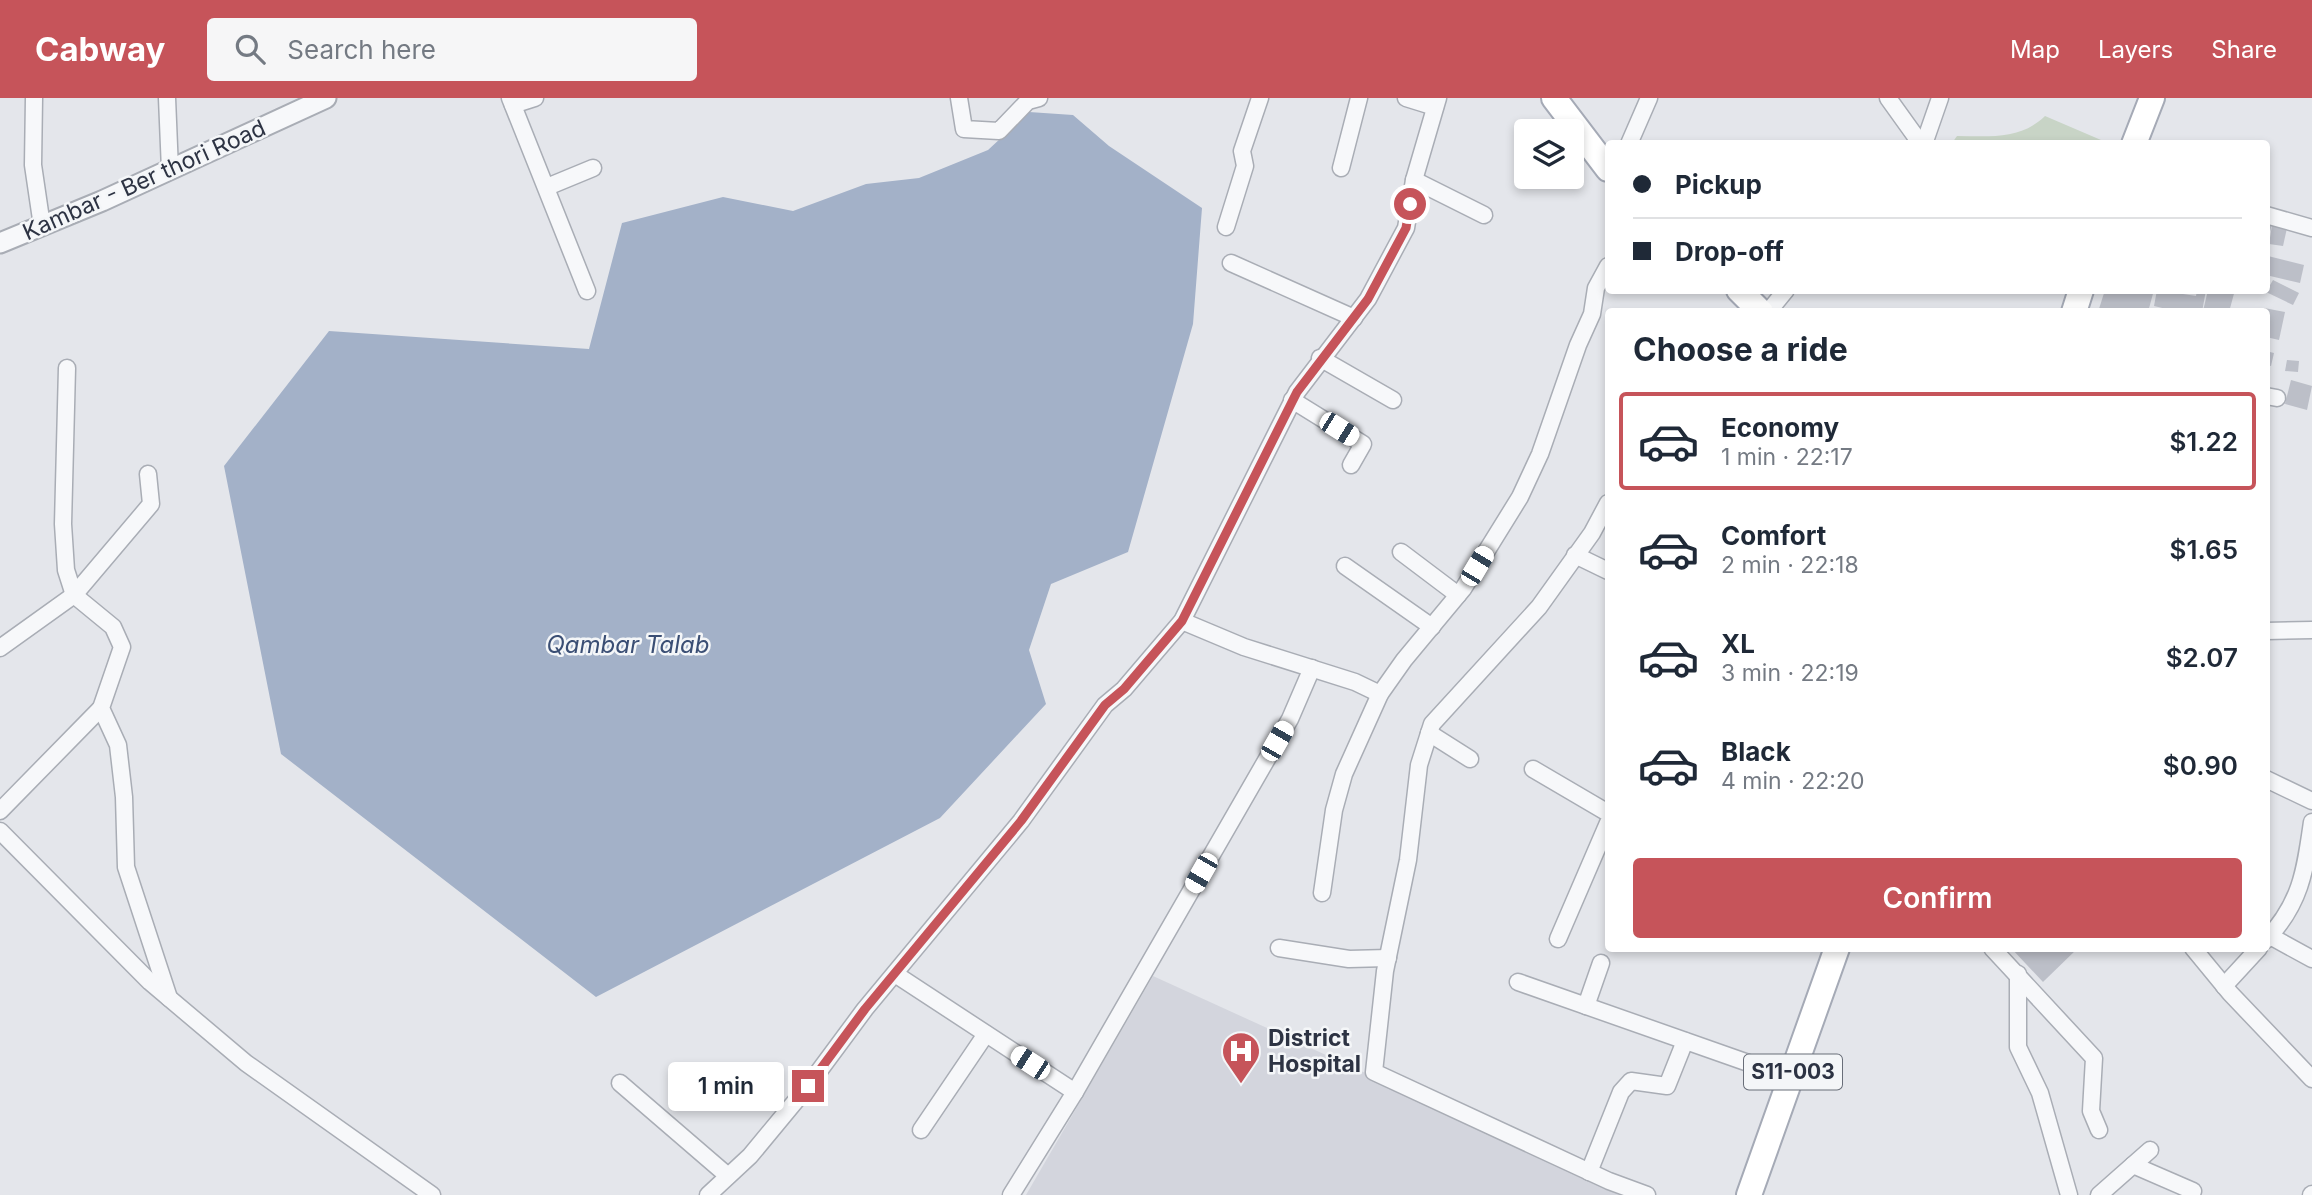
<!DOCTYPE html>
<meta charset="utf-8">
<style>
:root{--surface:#fff;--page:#f6f6f7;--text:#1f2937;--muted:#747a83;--line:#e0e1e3;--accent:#c6545a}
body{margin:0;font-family:Inter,sans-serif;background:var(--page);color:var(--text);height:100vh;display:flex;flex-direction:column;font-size:26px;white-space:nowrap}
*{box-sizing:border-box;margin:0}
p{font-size:23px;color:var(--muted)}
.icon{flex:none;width:38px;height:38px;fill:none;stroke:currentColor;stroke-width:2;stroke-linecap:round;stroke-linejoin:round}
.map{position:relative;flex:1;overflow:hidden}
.panel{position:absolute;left:1605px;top:210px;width:665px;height:644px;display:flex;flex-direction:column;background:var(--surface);border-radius:7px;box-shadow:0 4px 10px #0003}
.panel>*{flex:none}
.hud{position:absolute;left:1605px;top:42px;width:665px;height:154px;border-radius:7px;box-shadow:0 4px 10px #0003;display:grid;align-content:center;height:154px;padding:0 28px;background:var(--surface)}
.tools{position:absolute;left:1514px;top:21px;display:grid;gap:14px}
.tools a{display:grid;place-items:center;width:70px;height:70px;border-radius:7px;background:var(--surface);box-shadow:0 4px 10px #0003;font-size:35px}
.end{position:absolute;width:32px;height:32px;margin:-16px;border:9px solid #c6545a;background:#fff;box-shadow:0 0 0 4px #fff}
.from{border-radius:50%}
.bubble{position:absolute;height:49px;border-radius:7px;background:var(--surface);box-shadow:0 4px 10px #0003;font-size:23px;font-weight:600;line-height:49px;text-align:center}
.car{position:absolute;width:21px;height:42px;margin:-21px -10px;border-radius:9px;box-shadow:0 0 5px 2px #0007;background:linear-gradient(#fff 24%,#345 0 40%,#fff 0 76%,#345 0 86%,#fff 0)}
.hud b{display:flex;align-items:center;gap:24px;height:66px;font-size:26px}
.hud b+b{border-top:2px solid var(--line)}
.hud i{width:18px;height:18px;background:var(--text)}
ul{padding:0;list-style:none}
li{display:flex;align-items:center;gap:21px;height:98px;margin:0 14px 10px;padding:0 14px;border:4px solid transparent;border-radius:7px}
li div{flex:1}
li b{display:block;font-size:26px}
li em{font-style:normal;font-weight:600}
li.current{border-color:var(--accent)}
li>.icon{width:63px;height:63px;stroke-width:1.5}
h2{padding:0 28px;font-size:32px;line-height:84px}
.action{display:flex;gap:14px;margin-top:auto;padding:14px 28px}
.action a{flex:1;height:80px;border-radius:7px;background:var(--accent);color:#fff;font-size:28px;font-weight:600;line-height:80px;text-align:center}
header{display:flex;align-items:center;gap:42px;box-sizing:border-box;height:98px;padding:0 35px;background:var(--accent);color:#fff}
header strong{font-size:33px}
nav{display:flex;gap:38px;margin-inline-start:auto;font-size:24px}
.search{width:490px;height:63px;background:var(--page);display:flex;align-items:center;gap:18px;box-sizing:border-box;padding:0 24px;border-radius:7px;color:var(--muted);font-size:26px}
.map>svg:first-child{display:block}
</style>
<header>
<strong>Cabway</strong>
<div class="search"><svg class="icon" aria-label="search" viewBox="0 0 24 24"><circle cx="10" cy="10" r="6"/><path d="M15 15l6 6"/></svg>Search here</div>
<nav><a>Map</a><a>Layers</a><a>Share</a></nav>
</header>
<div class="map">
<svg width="2312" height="1097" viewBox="0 0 2312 1097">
<rect width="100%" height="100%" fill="#e4e6eb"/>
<polygon fill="#d3d5dd" points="1153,878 1633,1097 1026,1097"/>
<path fill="#c8d4c6" d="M2045,18L2108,45H1952L1957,38C1991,38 2020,42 2045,18Z"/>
<polygon fill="#a3b1c8" points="1029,14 1073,17 1109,48 1202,110 1193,226 1128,454 1051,486 1029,552 1046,606 940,720 596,899 281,656 224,368 329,233 589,251 622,125 723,99 793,113 866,86 919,80 988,52"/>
<g fill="#bcbfc8">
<polygon points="2266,125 2272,126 2267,145 2266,145"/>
<polygon points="2272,127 2287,130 2283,148 2269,146"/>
<polygon points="2268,158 2304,167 2300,185 2266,177"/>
<polygon points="2273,182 2299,195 2293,207 2266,194"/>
<polygon points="2105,192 2154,192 2148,214 2098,214"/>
<polygon points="2157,192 2196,198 2197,192 2206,192 2202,214 2179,214 2154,208"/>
<polygon points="2208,192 2235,192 2229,214 2203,213"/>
<polygon points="2264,210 2285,214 2279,242 2266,239"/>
<polygon points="2266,253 2274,255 2271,268 2266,267"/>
<polygon points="2287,262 2299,263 2298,274 2285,273"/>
<polygon points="2291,282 2312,288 2307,312 2285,306"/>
<polygon points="2011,850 2078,850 2043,884"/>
</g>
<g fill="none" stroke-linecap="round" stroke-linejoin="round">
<defs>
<g id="minor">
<polyline points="34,0 33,67 42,128"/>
<polyline points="167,0 170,72"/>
<polyline points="510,0 587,193"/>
<polyline points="959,0 964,31 999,33 1028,3 1039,0"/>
<polyline points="1406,0 1435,9"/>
<polyline points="1888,0 1921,46"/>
<polyline points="513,7 535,0"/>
<polyline points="1629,46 1649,0"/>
<polyline points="1924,46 1940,0"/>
<polyline points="1341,70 1359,0"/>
<polyline points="1414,82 1484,117"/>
<polyline points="547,89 593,70"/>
<polyline points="2266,117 2312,130"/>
<polyline points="1226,129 1245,68 1242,53 1260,0"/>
<polyline points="1231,165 1354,220"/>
<polyline points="1768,214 1786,192"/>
<polyline points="1320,260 1393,302"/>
<polyline points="67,270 63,426 66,472 74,497 113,529 122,549 101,610 118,647 124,699 126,769 169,900"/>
<polyline points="2266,298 2277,300"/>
<polyline points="1292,302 1363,346 1351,367"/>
<polyline points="1608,405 1592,435 1539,509 1432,626 1419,667 1408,762 1385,873 1374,974 1609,1083 1647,1097"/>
<polyline points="1401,454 1458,497"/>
<polyline points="1575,457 1608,473"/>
<polyline points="1345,468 1432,529"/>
<polyline points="1182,523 1244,549 1355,584 1380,596"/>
<polyline points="2266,533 2312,532"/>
<polyline points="0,550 74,497 151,406 148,376"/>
<polyline points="1429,635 1470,661"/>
<polyline points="1533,671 1608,715"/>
<polyline points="2266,681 2312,703"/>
<polyline points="0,713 101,610"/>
<polyline points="0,733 150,884 246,965 432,1097"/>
<polyline points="1322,795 1334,712 1344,676 1380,596 1404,562 1463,491 1520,399 1540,356 1578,247 1592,216 1596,190 1608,168"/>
<polyline points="2270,838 2312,861"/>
<polyline points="1558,841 1608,725"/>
<path d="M2266,842C2301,805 2305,773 2312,724"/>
<polyline points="1279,850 1349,861 1388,860"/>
<polyline points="1992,850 2094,960 2091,1013 2099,1032"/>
<polyline points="2193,850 2230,895 2312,981"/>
<polyline points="895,876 1075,994"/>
<polyline points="2018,876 2018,949 2040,995 2069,1097"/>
<polyline points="1518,884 1791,980"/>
<polyline points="2224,888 2259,850"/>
<polyline points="1586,908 1601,865"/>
<polyline points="620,985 728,1078"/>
<polyline points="921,1032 986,936"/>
<polyline points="2133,1067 2193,1093"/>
<polyline points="1589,1074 1621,994 1631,983 1667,988 1685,943"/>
<polyline points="708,1097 750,1058 808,988 865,911 1021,723 1105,607 1124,591 1182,523 1297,294 1368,201 1406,130 1414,82 1438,0"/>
<polyline points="1011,1097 1075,994 1290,621 1312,570"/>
<polyline points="2099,1097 2150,1052"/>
<polyline points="2311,1097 2312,1096"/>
</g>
<polyline id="tertiary" points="0,145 102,103 326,0"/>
<g id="primary">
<polyline points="1554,0 1608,71"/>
<polyline points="2134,46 2152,0"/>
<polyline points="1739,192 1761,214"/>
<polyline points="2074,214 2081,192"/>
<polyline points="1749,1097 1837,850"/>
</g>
</defs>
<use href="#minor" stroke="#a9adb5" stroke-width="19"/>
<use href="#tertiary" stroke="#a9adb5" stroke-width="23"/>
<use href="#primary" stroke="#a5aab6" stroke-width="28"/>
<use href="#minor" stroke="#f7f8fa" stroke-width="16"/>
<use href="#tertiary" stroke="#f7f8fa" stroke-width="19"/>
<use href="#primary" stroke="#fff" stroke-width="24"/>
</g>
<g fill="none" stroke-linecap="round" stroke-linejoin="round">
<polyline stroke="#c6545a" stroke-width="9" points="808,988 865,911 1021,723 1105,607 1124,591 1182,523 1297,294 1368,201 1406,130 1410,106"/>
</g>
<defs>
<symbol id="hospital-pin" viewBox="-11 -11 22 30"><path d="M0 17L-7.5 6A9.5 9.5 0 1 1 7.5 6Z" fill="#c6545a" stroke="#f4f6f8"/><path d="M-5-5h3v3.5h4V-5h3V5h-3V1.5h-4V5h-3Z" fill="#fff"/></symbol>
</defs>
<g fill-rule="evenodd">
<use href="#hospital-pin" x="1219" y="931" width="44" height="60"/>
</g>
<g text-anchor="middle" stroke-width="5" stroke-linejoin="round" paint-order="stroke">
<rect fill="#f4f6f8" stroke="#696e79" stroke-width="2" x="1744" y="956.5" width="98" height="35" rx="5"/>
<g font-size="21" font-weight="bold" fill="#2d3343">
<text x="1793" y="981">S11-003</text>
</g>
<g font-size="23" fill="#2d3343" stroke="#f4f6f8">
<text transform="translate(144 82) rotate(-24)" y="8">Kambar - Ber thori Road</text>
</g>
<g font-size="23" font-weight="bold" fill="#2d3343" stroke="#f4f6f8" text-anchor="start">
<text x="1268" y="948">District<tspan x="1268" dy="26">Hospital</tspan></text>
</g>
<g font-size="24" font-style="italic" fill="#3a4e74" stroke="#f4f6f8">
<text x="628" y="555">Qambar Talab</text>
</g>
</g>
</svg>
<div class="tools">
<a><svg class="icon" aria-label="layers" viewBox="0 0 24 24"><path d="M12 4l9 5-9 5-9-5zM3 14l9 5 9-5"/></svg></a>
</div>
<i class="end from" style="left:1410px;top:106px"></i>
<i class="end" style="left:808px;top:988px"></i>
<div class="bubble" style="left:668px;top:964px;width:116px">1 min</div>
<i class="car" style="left:1339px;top:331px;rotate:122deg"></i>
<i class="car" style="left:1477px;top:468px;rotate:31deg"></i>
<i class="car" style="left:1277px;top:643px;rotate:30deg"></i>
<i class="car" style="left:1201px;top:775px;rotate:210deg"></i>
<i class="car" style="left:1030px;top:965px;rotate:303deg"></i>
<div class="hud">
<b><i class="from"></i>Pickup</b>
<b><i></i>Drop-off</b>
</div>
<section class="panel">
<h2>Choose a ride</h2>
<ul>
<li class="current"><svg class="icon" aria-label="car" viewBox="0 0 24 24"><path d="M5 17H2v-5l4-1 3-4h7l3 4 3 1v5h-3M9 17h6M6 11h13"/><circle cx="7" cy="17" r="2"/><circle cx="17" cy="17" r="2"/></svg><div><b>Economy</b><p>1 min · 22:17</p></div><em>$1.22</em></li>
<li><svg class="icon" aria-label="car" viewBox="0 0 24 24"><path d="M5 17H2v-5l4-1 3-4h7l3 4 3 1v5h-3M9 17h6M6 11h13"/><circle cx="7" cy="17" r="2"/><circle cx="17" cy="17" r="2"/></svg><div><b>Comfort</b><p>2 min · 22:18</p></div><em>$1.65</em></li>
<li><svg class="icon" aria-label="car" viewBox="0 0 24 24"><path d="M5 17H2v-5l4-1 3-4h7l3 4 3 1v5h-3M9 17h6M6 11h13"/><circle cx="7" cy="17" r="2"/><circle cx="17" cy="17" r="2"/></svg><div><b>XL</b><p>3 min · 22:19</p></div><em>$2.07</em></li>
<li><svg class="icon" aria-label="car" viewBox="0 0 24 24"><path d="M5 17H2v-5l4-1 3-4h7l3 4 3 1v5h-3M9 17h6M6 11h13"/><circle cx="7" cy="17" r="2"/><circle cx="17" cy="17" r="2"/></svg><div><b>Black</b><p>4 min · 22:20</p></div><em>$0.90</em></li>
</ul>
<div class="action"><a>Confirm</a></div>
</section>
</div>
